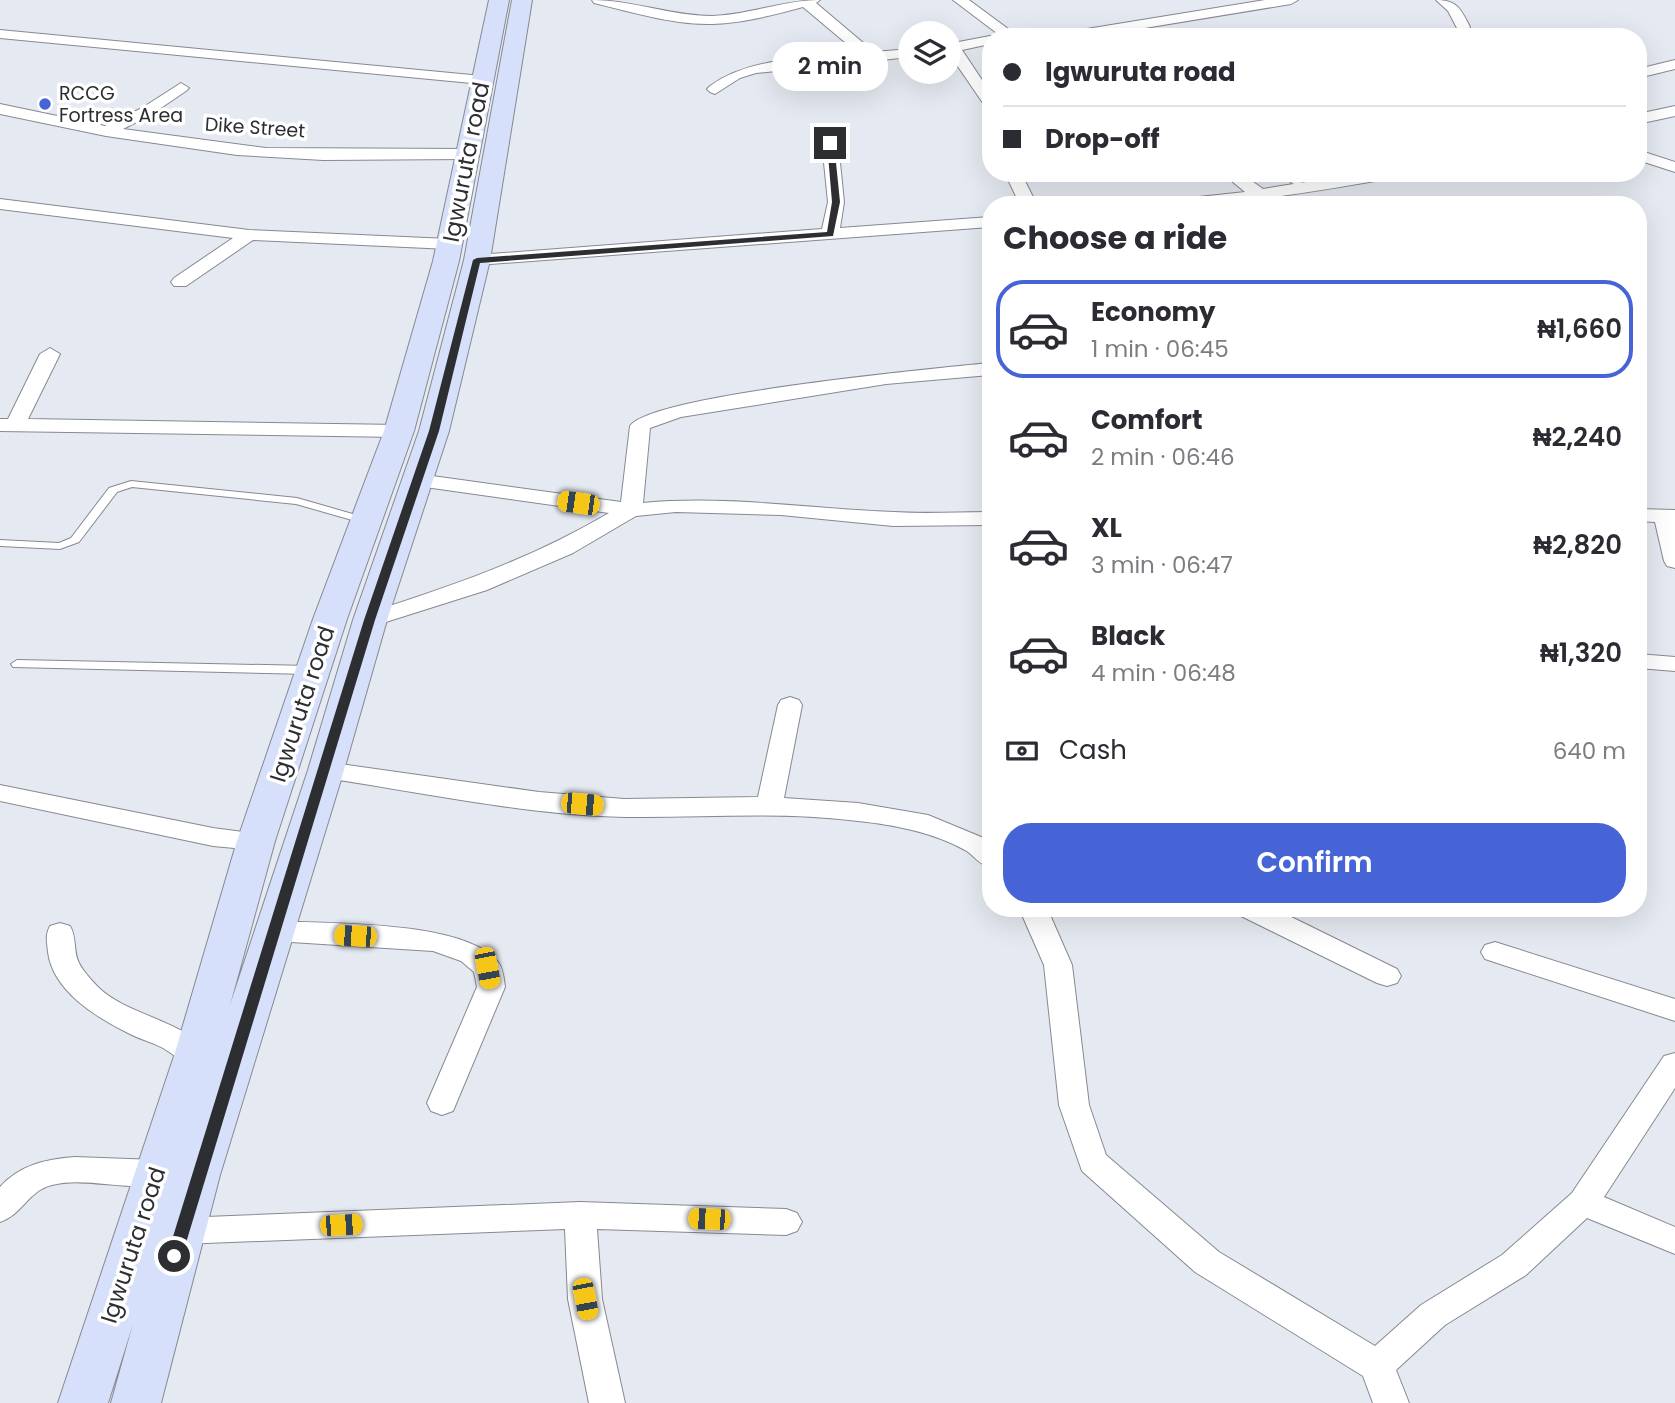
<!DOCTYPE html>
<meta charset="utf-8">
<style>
:root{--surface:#fff;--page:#f2f2f3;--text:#2b2b33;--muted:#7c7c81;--line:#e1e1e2;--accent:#4764d7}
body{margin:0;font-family:Poppins,sans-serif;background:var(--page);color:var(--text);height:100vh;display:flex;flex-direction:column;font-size:26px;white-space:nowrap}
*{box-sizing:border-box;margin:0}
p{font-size:23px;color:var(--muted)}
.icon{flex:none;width:38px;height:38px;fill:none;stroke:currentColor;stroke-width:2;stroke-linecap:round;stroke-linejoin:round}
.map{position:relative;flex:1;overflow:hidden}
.details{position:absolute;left:982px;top:196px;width:665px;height:721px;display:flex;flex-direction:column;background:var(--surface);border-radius:28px;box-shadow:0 7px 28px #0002}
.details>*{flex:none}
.guide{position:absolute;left:982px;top:28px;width:665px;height:154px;border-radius:28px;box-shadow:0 7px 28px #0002;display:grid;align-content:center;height:154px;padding:0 21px;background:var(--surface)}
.controls{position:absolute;left:898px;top:21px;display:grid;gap:14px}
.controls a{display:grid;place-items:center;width:63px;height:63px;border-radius:50%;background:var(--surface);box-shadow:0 7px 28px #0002;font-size:35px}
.end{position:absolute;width:32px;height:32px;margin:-16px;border:9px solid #2d2e31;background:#fff;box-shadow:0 0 0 4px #fff}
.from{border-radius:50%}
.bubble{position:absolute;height:49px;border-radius:24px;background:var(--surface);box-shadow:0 7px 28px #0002;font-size:23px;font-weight:600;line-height:49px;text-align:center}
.car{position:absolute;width:21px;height:42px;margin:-21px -10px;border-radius:9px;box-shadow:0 0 5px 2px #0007;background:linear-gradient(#f5c518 24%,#345 0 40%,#f5c518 0 76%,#345 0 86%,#f5c518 0)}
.guide b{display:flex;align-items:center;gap:24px;height:66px;font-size:26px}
.guide b+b{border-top:2px solid var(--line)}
.guide i{width:18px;height:18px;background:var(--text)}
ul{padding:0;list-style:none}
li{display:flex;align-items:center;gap:21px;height:98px;margin:0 14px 10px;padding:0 7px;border:4px solid transparent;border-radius:28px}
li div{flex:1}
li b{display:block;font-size:26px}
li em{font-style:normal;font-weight:600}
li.on{border-color:var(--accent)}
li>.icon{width:63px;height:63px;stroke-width:1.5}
h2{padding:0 21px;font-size:32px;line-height:84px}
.pay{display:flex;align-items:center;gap:18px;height:77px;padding:0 21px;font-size:26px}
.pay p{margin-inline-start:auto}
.primary-button{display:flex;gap:14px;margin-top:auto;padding:14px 21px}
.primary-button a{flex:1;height:80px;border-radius:28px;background:var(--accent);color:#fff;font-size:28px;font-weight:600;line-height:80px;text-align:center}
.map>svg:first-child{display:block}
</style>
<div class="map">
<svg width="1675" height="1403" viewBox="0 0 1675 1403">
<rect width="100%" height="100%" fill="#e5e9f1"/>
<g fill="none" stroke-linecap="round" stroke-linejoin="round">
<defs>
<g id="lane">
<polygon points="1277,173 1287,173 1310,188 1303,190"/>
<polygon points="131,481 297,498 370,519 371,521 366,524 296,504 132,487 117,492 79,542 60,549 0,546 0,540 59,543 71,538 109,488"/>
<polygon points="17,660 310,666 316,670 310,674 13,667 11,664"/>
</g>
<g id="street">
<path d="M592,0C633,0 671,16 712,16C749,15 783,0 820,0L816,3L874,52L910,49V57L756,73L740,78L715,94L710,92L707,89L710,86C752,56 808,59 859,54L803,7C773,15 744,23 712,24C673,25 632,12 594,3Z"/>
<polygon points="953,0 969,0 1019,37 1002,37"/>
<polygon points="1265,0 1298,0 1291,4 1090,37 1055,37 1062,33"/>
<path d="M1436,0C1457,0 1461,9 1470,27L1468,30H1458L1448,11Z"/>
<polygon points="0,30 482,76 489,80 482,84 0,38"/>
<polygon points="990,36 994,37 990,37 990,44 962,50 990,92 990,108 985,106 948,52 948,44"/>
<polygon points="1675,60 1675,69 1638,78 1638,69"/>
<polygon points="181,83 189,88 186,91 152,114 123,129 266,148 468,149 476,154 468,159 323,160 237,155 106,136 0,114 0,104 105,126 142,108"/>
<polygon points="1675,106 1675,116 1638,124 1638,114"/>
<polygon points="830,138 838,143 844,202 840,228 990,217 990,227 477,265 468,260 477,255 822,229 828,202 822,143"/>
<polygon points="1638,150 1675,162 1675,172 1638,160"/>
<polygon points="1005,173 1021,173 1037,205 1020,205"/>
<path d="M1222,173H1241L1263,189L1362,173H1401L1393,178C1316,191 1241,205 1163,205L1171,200L1245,192Z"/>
<polygon points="0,199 249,230 449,239 458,244 449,249 253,240 186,286 174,286 171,282 174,278 233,238 0,209"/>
<polygon points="50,348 60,354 28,419 399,425 406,427 409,431 406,435 399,437 0,431 0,419 8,419 40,354"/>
<path d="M990,363V375L886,384L681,417L650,428L643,503C727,495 810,509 894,512C926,514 958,512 990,512V525L893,526L781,515L676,512L636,516L573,553L487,590L370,627L362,625L358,620L362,615C452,586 527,561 609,513L418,486L411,484L407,480L411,476L418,474L621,502L630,426C651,395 939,368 990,363Z"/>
<polygon points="1638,509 1675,510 1675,568 1667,566 1664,561 1655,522 1638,521"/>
<polygon points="1638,654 1675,657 1675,671 1638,668"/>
<path d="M790,697L799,700L802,705L784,798L858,803L928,815L986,839L990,843V867C978,864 975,856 965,850C932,832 895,825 858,821C780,811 703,818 625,817C526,815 425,793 326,778L317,776L313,770L317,764L326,762L539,792L624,799L758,797L778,705L781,700Z"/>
<polygon points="0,785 213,828 265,835 269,841 265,847 256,850 213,846 0,801"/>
<polygon points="1019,908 1047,908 1072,965 1089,1105 1106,1155 1219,1252 1375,1346 1421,1305 1502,1255 1572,1193 1664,1056 1675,1053 1675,1088 1604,1197 1675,1227 1675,1254 1587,1218 1526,1275 1445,1325 1396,1370 1409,1403 1373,1403 1363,1376 1195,1272 1082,1171 1059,1105 1044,965"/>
<polygon points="1235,908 1273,908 1397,969 1401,976 1397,983 1387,986 1377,983 1239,915"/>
<path d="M275,921C327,924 465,920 498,962C503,968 504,979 505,987L453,1111L442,1115L431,1111L427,1103L477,987L474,972L461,961L433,951L275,941L265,938L261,931L265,924Z"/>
<path d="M60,923L70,926C77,937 73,952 79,963C83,971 93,982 99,988C128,1016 191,1022 210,1056L206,1064C186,1070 179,1057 163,1048C152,1042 139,1039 128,1033C96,1017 53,991 48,952C47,942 45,935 50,926Z"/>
<polygon points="1495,942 1675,999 1675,1021 1485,959 1481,952 1485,945"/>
<path d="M75,1157L156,1160L167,1164L172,1173L167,1182C132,1194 90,1176 52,1185C29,1190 22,1215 0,1222V1187C20,1165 46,1159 75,1157Z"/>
<polygon points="580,1202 786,1209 797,1213 802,1222 797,1231 786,1235 597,1229 602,1299 625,1403 589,1403 568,1299 565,1229 181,1244 169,1240 165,1231 169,1222 181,1218"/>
</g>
<polygon id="secondary" points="489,0 509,0 459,261 414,431 347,619 275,841 230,1005 308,770 353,620 419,431 464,260 512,0 532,0 490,260 449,431 387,620 344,770 220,1175 161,1403 111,1403 133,1324 108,1403 58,1403 174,1056 237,841 313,619 384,431 433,261"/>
</defs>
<use href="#lane" stroke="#868990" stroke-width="2"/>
<use href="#street" stroke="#868990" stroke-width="2"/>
<use href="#secondary" stroke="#868990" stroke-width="2"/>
<use href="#lane" fill="#fff" fill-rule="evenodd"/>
<use href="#street" fill="#fff" fill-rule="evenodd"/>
<use href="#secondary" fill="#d6e0fb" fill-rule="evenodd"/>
</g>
<polygon fill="#2d2e31" points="830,140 834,143 840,202 833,236 480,263 439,431 375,620 182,1256 174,1262 169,1260 167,1256 364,620 429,431 473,260 477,258 827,232 832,202 827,143"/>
<circle fill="#4764d7" stroke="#fff" stroke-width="2.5" cx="45" cy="104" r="7"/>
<g text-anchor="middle" stroke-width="7" stroke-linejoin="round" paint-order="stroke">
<g font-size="19" fill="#2d2e31" stroke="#fff" text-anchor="start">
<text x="59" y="100">RCCG<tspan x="59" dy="22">Fortress Area</tspan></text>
</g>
<g font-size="19" fill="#2d2e31" stroke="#fff">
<text transform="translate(255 127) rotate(4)" y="7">Dike Street</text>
</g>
<g font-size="23" fill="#2d2e31" stroke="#fff">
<text transform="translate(466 162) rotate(-79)" y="8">Igwuruta road</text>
<text transform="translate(302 704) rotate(-72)" y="8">Igwuruta road</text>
<text transform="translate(133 1245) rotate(-72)" y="8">Igwuruta road</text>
</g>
</g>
</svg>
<div class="controls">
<a><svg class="icon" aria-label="layers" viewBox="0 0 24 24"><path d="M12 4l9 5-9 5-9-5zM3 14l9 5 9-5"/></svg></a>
</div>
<i class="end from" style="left:174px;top:1256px"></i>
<i class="end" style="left:830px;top:143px"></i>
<div class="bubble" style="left:772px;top:42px;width:116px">2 min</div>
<i class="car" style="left:578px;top:503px;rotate:278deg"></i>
<i class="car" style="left:582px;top:804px;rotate:95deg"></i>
<i class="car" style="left:355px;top:936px;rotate:273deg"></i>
<i class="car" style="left:487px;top:968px;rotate:169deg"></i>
<i class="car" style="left:709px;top:1219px;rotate:272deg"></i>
<i class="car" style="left:341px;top:1225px;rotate:87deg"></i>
<i class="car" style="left:585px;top:1299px;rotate:169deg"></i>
<div class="guide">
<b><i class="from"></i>Igwuruta road</b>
<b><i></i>Drop-off</b>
</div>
<section class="details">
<h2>Choose a ride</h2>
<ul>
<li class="on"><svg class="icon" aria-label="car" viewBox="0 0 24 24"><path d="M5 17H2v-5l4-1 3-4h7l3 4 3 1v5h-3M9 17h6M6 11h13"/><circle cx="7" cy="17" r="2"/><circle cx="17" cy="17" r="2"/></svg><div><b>Economy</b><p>1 min · 06:45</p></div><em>₦1,660</em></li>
<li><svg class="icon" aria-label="car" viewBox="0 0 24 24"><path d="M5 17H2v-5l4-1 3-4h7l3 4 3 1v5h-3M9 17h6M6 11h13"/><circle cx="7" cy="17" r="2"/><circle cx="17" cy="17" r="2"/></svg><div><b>Comfort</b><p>2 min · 06:46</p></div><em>₦2,240</em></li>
<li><svg class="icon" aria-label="car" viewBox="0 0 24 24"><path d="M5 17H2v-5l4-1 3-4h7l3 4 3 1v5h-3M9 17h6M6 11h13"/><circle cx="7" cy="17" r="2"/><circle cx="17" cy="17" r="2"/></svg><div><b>XL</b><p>3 min · 06:47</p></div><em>₦2,820</em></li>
<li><svg class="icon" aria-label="car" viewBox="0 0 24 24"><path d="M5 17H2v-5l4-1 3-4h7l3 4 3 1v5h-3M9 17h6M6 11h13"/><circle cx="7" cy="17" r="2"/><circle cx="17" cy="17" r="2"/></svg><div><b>Black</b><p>4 min · 06:48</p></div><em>₦1,320</em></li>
</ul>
<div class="pay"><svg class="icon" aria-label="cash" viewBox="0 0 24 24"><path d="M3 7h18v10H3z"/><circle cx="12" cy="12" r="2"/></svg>Cash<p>640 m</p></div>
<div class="primary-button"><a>Confirm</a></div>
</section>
</div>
